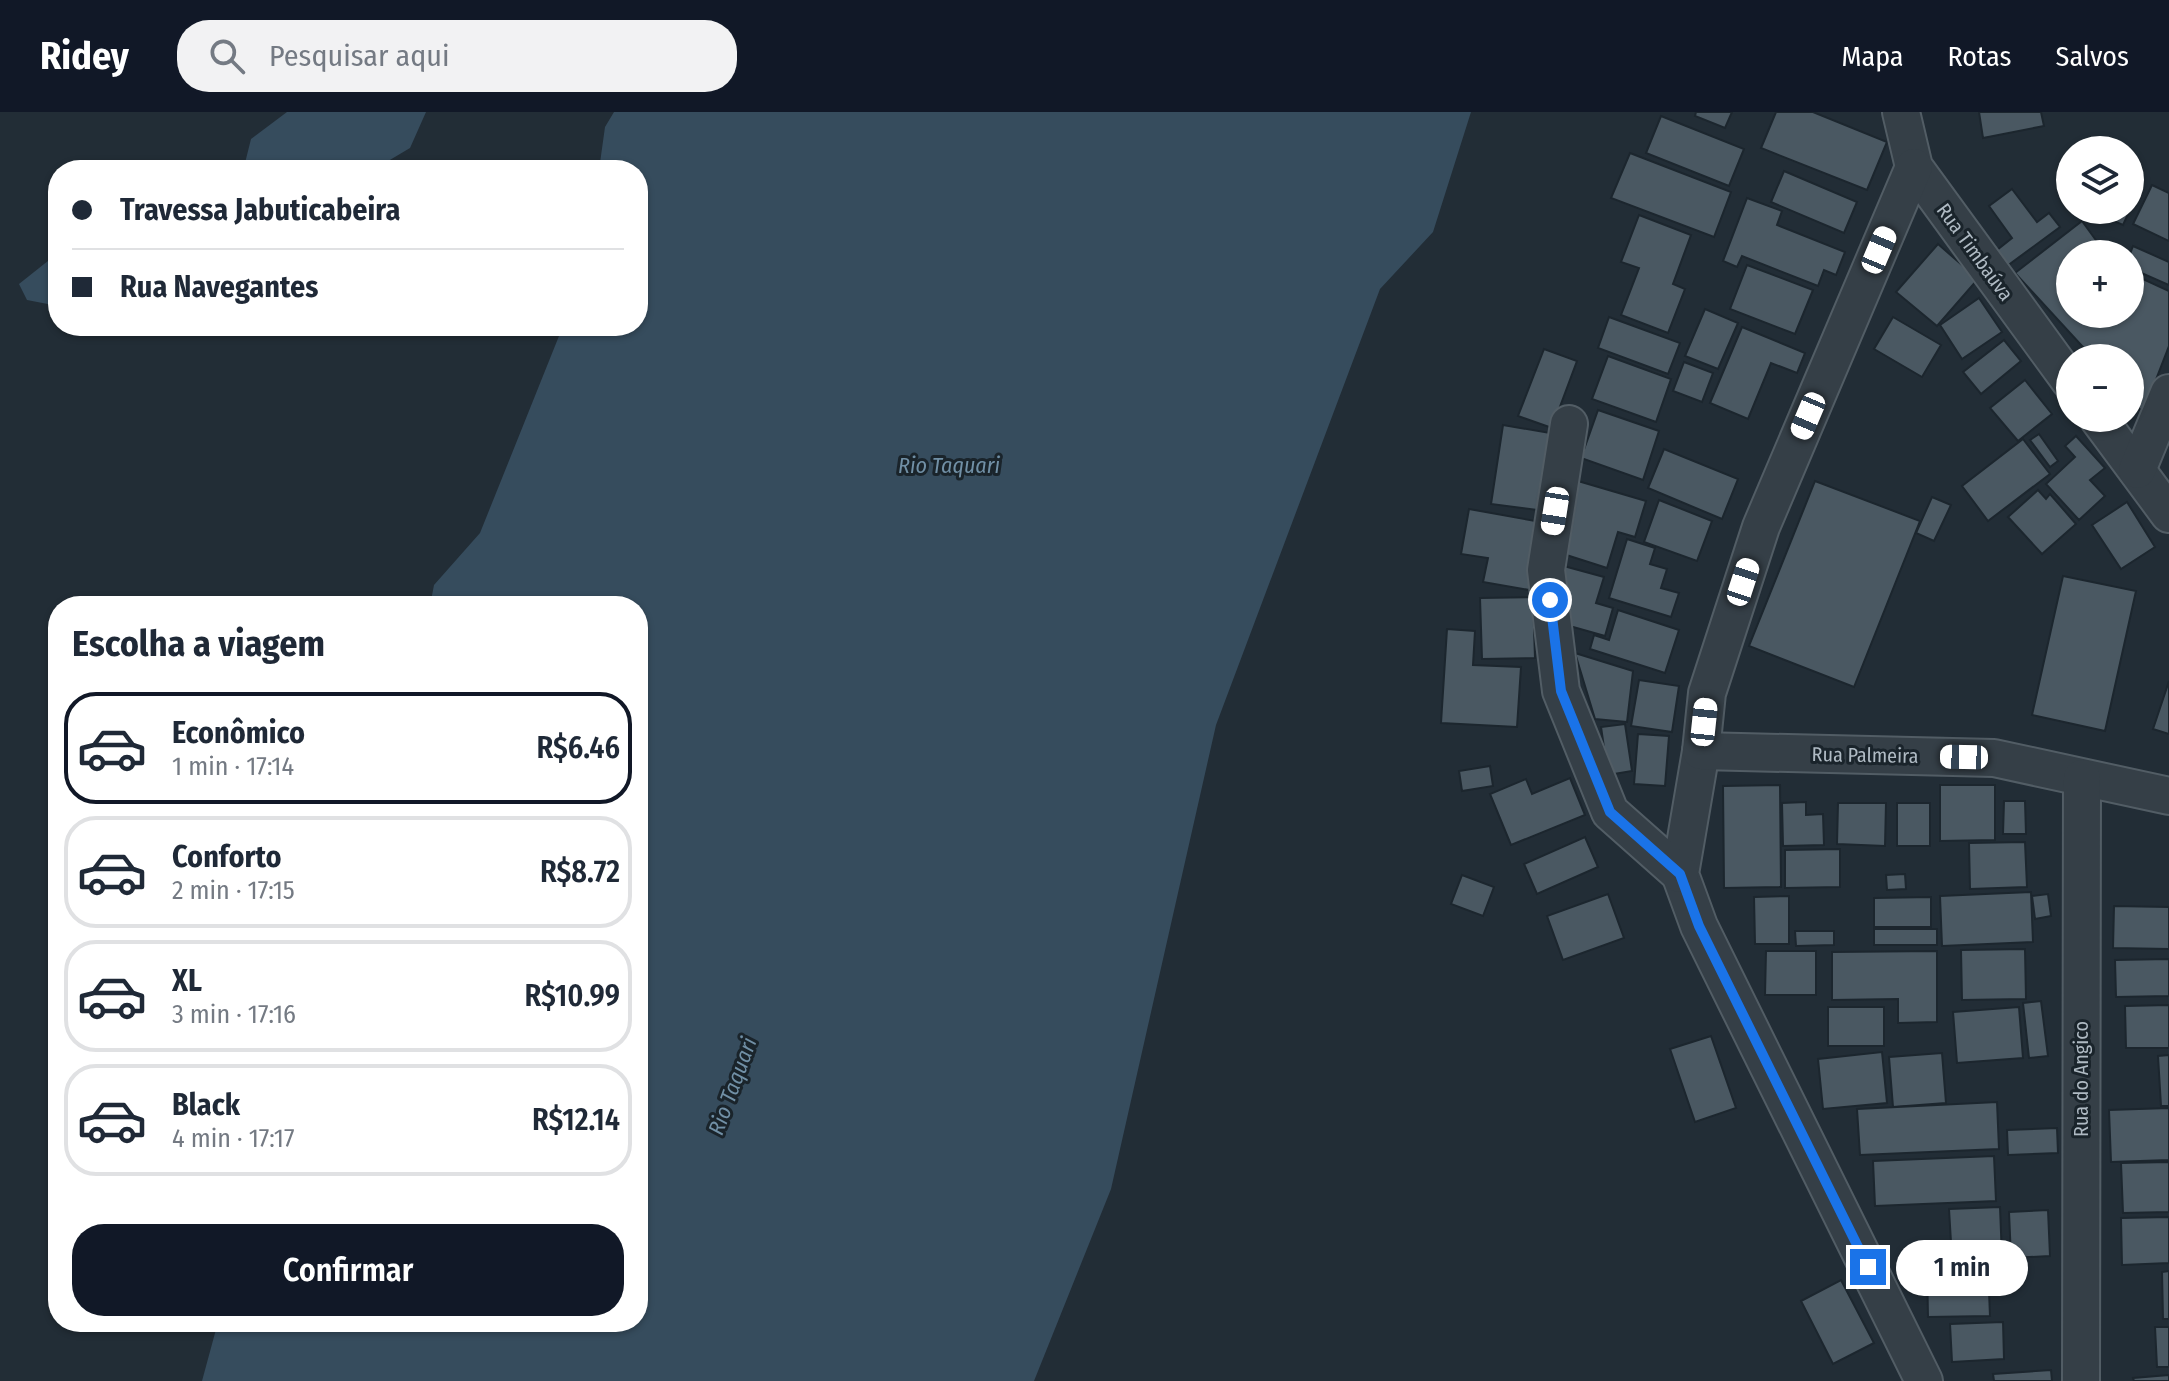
<!DOCTYPE html>
<html lang="pt">
<meta charset="utf-8">
<style>
:root{--surface:#fff;--page:#f2f2f3;--text:#1f2937;--muted:#747a83;--line:#e0e1e3;--accent:#111827}
body{margin:0;font-family:"Fira Sans Condensed",sans-serif;background:var(--page);color:var(--text);height:100vh;display:flex;flex-direction:column;font-size:30px;white-space:nowrap}
*{box-sizing:border-box;margin:0}
p{font-size:26px;color:var(--muted)}
.icon{flex:none;width:44px;height:44px;fill:none;stroke:currentColor;stroke-width:2;stroke-linecap:round;stroke-linejoin:round}
.map{position:relative;flex:1;overflow:hidden}
.side{position:absolute;left:48px;top:484px;width:600px;height:736px;display:flex;flex-direction:column;background:var(--surface);border-radius:32px;box-shadow:0 2px 6px #0004}
.side>*{flex:none}
.banner{position:absolute;left:48px;top:48px;width:600px;height:176px;border-radius:32px;box-shadow:0 2px 6px #0004;display:grid;align-content:center;height:176px;padding:0 24px;background:var(--surface)}
.controls{position:absolute;left:2056px;top:24px;display:grid;gap:16px}
.controls a{display:grid;place-items:center;width:88px;height:88px;border-radius:50%;background:var(--surface);box-shadow:0 2px 6px #0004;font-size:40px}
.end{position:absolute;width:36px;height:36px;margin:-18px;border:10px solid #1a73e8;background:#fff;box-shadow:0 0 0 4px #fff}
.from{border-radius:50%}
.bubble{position:absolute;height:56px;border-radius:28px;background:var(--surface);box-shadow:0 2px 6px #0004;font-size:26px;font-weight:600;line-height:56px;text-align:center}
.car{position:absolute;width:24px;height:48px;margin:-24px -12px;border-radius:10px;box-shadow:0 0 6px 2px #0007;background:linear-gradient(#fff 24%,#345 0 40%,#fff 0 76%,#345 0 86%,#fff 0)}
.banner b{display:flex;align-items:center;gap:28px;height:76px;font-size:30px}
.banner b+b{border-top:2px solid var(--line)}
.banner i{width:20px;height:20px;background:var(--text)}
ul{padding:0;list-style:none}
li{display:flex;align-items:center;gap:24px;height:112px;margin:0 16px 12px;padding:0 8px;border:4px solid var(--line);border-radius:32px}
li div{flex:1}
li b{display:block;font-size:30px}
li em{font-style:normal;font-weight:600}
li.current{border-color:var(--accent)}
li>.icon{width:72px;height:72px;stroke-width:1.5}
h2{padding:0 24px;font-size:36px;line-height:96px}
.action{display:flex;gap:16px;margin-top:auto;padding:16px 24px}
.action a{flex:1;height:92px;border-radius:32px;background:var(--accent);color:#fff;font-size:32px;font-weight:600;line-height:92px;text-align:center}
header{display:flex;align-items:center;gap:48px;box-sizing:border-box;height:112px;padding:0 40px;background:var(--accent);color:#fff}
header strong{font-size:38px}
nav{display:flex;gap:44px;margin-inline-start:auto;font-size:28px}
.search{width:560px;height:72px;background:var(--page);display:flex;align-items:center;gap:20px;box-sizing:border-box;padding:0 28px;border-radius:32px;color:var(--muted);font-size:30px}
.map>svg:first-child{display:block}
</style>
<header>
<strong>Ridey</strong>
<div class="search"><svg class="icon" aria-label="search" viewBox="0 0 24 24"><circle cx="10" cy="10" r="6"/><path d="M15 15l6 6"/></svg>Pesquisar aqui</div>
<nav><a>Mapa</a><a>Rotas</a><a>Salvos</a></nav>
</header>
<div class="map">
<svg width="2169" height="1269" viewBox="0 0 2169 1269">
<rect width="100%" height="100%" fill="#222d36"/>
<g fill="#364c5d">
<polygon points="287,0 426,0 410,36 373,58 241,58 244,55 251,27"/>
<polygon points="614,0 1471,0 1433,120 1380,177 1216,613 1111,1077 1034,1269 202,1269 218,1210 638,1210 638,494 430,494 434,473 480,421 563,214 638,214 638,58 599,58 605,15"/>
<polygon points="58,141 58,194 27,188 19,172"/>
</g>
<g fill="#4a5862" stroke="#1c262e" stroke-width="2">
<polygon points="1696,0 1732,0 1725,16 1695,4"/>
<polygon points="1776,0 1813,0 1887,30 1867,78 1761,36"/>
<polygon points="1979,0 2041,0 2044,14 1983,26"/>
<polygon points="1661,4 1744,37 1729,74 1646,41"/>
<polygon points="1630,41 1731,80 1714,125 1611,86"/>
<polygon points="1784,59 1857,90 1844,121 1771,90"/>
<polygon points="2130,64 2143,70 2123,113 2088,98 2130,98"/>
<polygon points="2152,73 2169,81 2169,129 2133,112"/>
<polygon points="2012,77 2037,110 2049,101 2060,115 2003,157 1992,142 2012,126 1989,94"/>
<polygon points="1747,86 1782,99 1777,113 1845,140 1836,163 1824,158 1818,174 1742,144 1737,155 1723,149"/>
<polygon points="1639,103 1691,123 1673,172 1685,177 1668,221 1621,203 1639,156 1621,150"/>
<polygon points="2082,109 2106,142 2070,142 2070,202 2130,202 2130,161 2169,179 2169,234 2143,301 2130,286 2130,246 2093,246 2015,161"/>
<polygon points="1938,132 1978,167 1937,214 1896,180"/>
<polygon points="2133,134 2169,150 2169,173 2130,156 2130,142"/>
<polygon points="1747,153 1813,178 1795,222 1730,197"/>
<polygon points="1979,186 2002,220 1962,247 1940,213"/>
<polygon points="1705,197 1738,211 1718,257 1685,244"/>
<polygon points="1609,205 1680,231 1668,262 1598,236"/>
<polygon points="1893,205 1941,233 1922,265 1874,237"/>
<polygon points="1742,215 1805,241 1797,261 1771,251 1748,307 1710,291"/>
<polygon points="2004,228 2021,249 1981,282 1963,260"/>
<polygon points="1544,237 1577,249 1552,316 1518,304"/>
<polygon points="1608,244 1671,267 1656,310 1592,287"/>
<polygon points="1684,250 1713,261 1702,290 1673,279"/>
<polygon points="2025,268 2052,302 2018,329 1990,296"/>
<polygon points="1598,298 1659,319 1643,368 1581,346"/>
<polygon points="1503,313 1556,322 1545,399 1491,392"/>
<polygon points="2039,322 2058,349 2050,355 2030,328"/>
<polygon points="2076,324 2105,356 2090,368 2105,384 2079,408 2046,372 2075,345 2065,334"/>
<polygon points="2023,327 2050,362 1988,409 1962,374"/>
<polygon points="1664,337 1738,367 1722,407 1648,376"/>
<polygon points="1578,369 1646,389 1635,425 1618,420 1607,456 1557,440"/>
<polygon points="1815,369 1920,409 1854,575 1749,534"/>
<polygon points="2038,378 2046,387 2050,382 2076,412 2042,442 2008,405"/>
<polygon points="1932,385 1951,393 1934,429 1916,421"/>
<polygon points="1659,388 1712,409 1697,449 1644,430"/>
<polygon points="2127,390 2155,435 2121,457 2092,413"/>
<polygon points="1469,397 1541,410 1529,478 1483,470 1488,446 1461,442"/>
<polygon points="1627,427 1655,436 1650,452 1667,457 1661,476 1679,481 1671,505 1609,486"/>
<polygon points="1560,453 1604,465 1596,491 1613,496 1605,524 1566,513"/>
<polygon points="2063,464 2136,479 2105,619 2032,603"/>
<polygon points="1533,485 1535,546 1482,547 1480,486"/>
<polygon points="1618,498 1679,518 1665,561 1590,537 1594,523 1609,528"/>
<polygon points="1447,517 1475,519 1473,553 1521,555 1517,615 1441,611"/>
<polygon points="1575,541 1633,559 1627,610 1595,607"/>
<polygon points="1639,568 1679,574 1672,620 1631,614"/>
<polygon points="2169,569 2169,622 2153,617"/>
<polygon points="1625,612 1632,659 1608,663 1601,615"/>
<polygon points="1638,622 1669,624 1665,674 1634,672"/>
<polygon points="1490,654 1493,674 1462,679 1459,659"/>
<polygon points="1570,666 1585,703 1511,733 1490,682 1526,667 1532,682"/>
<polygon points="1780,673 1781,775 1724,776 1723,674"/>
<polygon points="1940,673 1995,673 1995,728 1940,729"/>
<polygon points="2004,689 2025,689 2026,722 2003,722"/>
<polygon points="1806,690 1806,703 1823,702 1824,733 1783,734 1782,691"/>
<polygon points="1838,691 1886,691 1885,734 1837,732"/>
<rect x="1897" y="691" width="33" height="43"/>
<polygon points="1585,725 1598,755 1537,782 1524,752"/>
<polygon points="2025,730 2027,775 1970,777 1969,731"/>
<polygon points="1840,737 1840,775 1785,776 1785,738"/>
<polygon points="1905,762 1906,777 1887,778 1886,763"/>
<polygon points="1462,763 1494,775 1483,804 1451,792"/>
<polygon points="2031,780 2033,830 1942,834 1940,784"/>
<polygon points="1608,782 1624,826 1563,848 1547,804"/>
<polygon points="2048,782 2051,804 2035,807 2032,784"/>
<polygon points="1789,784 1789,832 1755,832 1754,785"/>
<polygon points="1931,785 1931,815 1874,815 1874,786"/>
<polygon points="2114,794 2169,795 2169,837 2113,836"/>
<rect x="1874" y="817" width="63" height="16"/>
<polygon points="1795,819 1834,819 1834,833 1796,834"/>
<polygon points="2025,837 2026,887 1962,888 1961,838"/>
<polygon points="1766,839 1816,839 1816,883 1765,883"/>
<polygon points="1937,839 1937,910 1898,911 1898,887 1832,888 1832,840"/>
<polygon points="2169,847 2169,884 2116,885 2115,848"/>
<polygon points="2041,889 2048,944 2029,946 2023,891"/>
<polygon points="2169,893 2169,936 2126,936 2125,894"/>
<rect x="1828" y="895" width="56" height="39"/>
<polygon points="2019,895 2023,946 1957,951 1953,900"/>
<polygon points="1711,924 1736,996 1695,1010 1670,937"/>
<polygon points="1882,940 1887,991 1823,997 1818,947"/>
<polygon points="1942,941 1946,991 1893,995 1889,945"/>
<polygon points="2169,943 2169,994 2161,994 2158,944"/>
<polygon points="1997,990 1999,1037 1860,1043 1857,997"/>
<polygon points="2169,996 2169,1048 2111,1050 2109,998"/>
<polygon points="2057,1016 2058,1041 2008,1043 2007,1018"/>
<polygon points="1994,1044 1996,1089 1875,1094 1873,1049"/>
<polygon points="2169,1050 2169,1100 2123,1101 2121,1051"/>
<polygon points="2000,1095 2002,1145 1952,1147 1949,1097"/>
<polygon points="2048,1098 2050,1144 2011,1146 2009,1100"/>
<polygon points="2169,1105 2169,1151 2122,1153 2121,1106"/>
<polygon points="1988,1153 1990,1204 1928,1205 1927,1154"/>
<polygon points="2169,1159 2169,1207 2163,1207 2162,1160"/>
<polygon points="1841,1168 1874,1231 1833,1252 1801,1189"/>
<polygon points="2003,1210 2004,1247 1952,1250 1950,1212"/>
<polygon points="2155,1215 2169,1215 2169,1255 2157,1255"/>
<polygon points="2051,1258 2052,1269 1994,1269 1993,1262"/>
<polygon points="2169,1263 2169,1269 2134,1269 2133,1266"/>
</g>
<g fill="none" stroke-linecap="round" stroke-linejoin="round">
<defs>
<g id="street">
<polyline points="1901,0 1914,55 2070,269"/>
<polyline points="1914,55 1761,415 1707,581 1701,639 1680,762 1699,814 1924,1269"/>
<polyline points="2098,306 2169,402"/>
<polyline points="1569,312 1546,458 1561,579 1610,700 1680,762"/>
<polyline points="2137,358 2169,281"/>
<polyline points="1701,639 1994,646 2169,684"/>
<polyline points="2081,1269 2082,666"/>
</g>
</defs>
<use href="#street" stroke="#525d65" stroke-width="40"/>
<use href="#street" stroke="#353f47" stroke-width="36"/>
</g>
<g fill="none" stroke-linecap="round" stroke-linejoin="round">
<polyline stroke="#1a73e8" stroke-width="10" points="1550,488 1561,579 1610,700 1680,762 1699,814 1868,1155"/>
</g>
<g text-anchor="middle" stroke-width="6" stroke-linejoin="round" paint-order="stroke">
<g font-size="20" fill="#afbac3" stroke="#1a242b">
<text transform="translate(1975 140) rotate(54)" y="7">Rua Timbaúva</text>
<text transform="translate(1865 643) rotate(1)" y="7">Rua Palmeira</text>
<text transform="translate(2081 967) rotate(-90)" y="7">Rua do Angico</text>
</g>
<g font-size="22" font-style="italic" fill="#7190a6" stroke="#1a242b">
<text x="949" y="361">Rio Taquari</text>
<text transform="translate(732 974) rotate(-70)" y="8">Rio Taquari</text>
</g>
</g>
</svg>
<div class="controls">
<a><svg class="icon" aria-label="layers" viewBox="0 0 24 24"><path d="M12 4l9 5-9 5-9-5zM3 14l9 5 9-5"/></svg></a>
<a>+</a>
<a>−</a>
</div>
<i class="end from" style="left:1550px;top:488px"></i>
<i class="end" style="left:1868px;top:1155px"></i>
<div class="bubble" style="left:1896px;top:1128px;width:132px">1 min</div>
<i class="car" style="left:1879px;top:138px;rotate:23deg"></i>
<i class="car" style="left:1808px;top:304px;rotate:203deg"></i>
<i class="car" style="left:1555px;top:399px;rotate:189deg"></i>
<i class="car" style="left:1743px;top:470px;rotate:18deg"></i>
<i class="car" style="left:1704px;top:610px;rotate:6deg"></i>
<i class="car" style="left:1964px;top:645px;rotate:271deg"></i>
<div class="banner">
<b><i class="from"></i>Travessa Jabuticabeira</b>
<b><i></i>Rua Navegantes</b>
</div>
<section class="side">
<h2>Escolha a viagem</h2>
<ul>
<li class="current"><svg class="icon" aria-label="car" viewBox="0 0 24 24"><path d="M5 17H2v-5l4-1 3-4h7l3 4 3 1v5h-3M9 17h6M6 11h13"/><circle cx="7" cy="17" r="2"/><circle cx="17" cy="17" r="2"/></svg><div><b>Econômico</b><p>1 min · 17:14</p></div><em>R$6.46</em></li>
<li><svg class="icon" aria-label="car" viewBox="0 0 24 24"><path d="M5 17H2v-5l4-1 3-4h7l3 4 3 1v5h-3M9 17h6M6 11h13"/><circle cx="7" cy="17" r="2"/><circle cx="17" cy="17" r="2"/></svg><div><b>Conforto</b><p>2 min · 17:15</p></div><em>R$8.72</em></li>
<li><svg class="icon" aria-label="car" viewBox="0 0 24 24"><path d="M5 17H2v-5l4-1 3-4h7l3 4 3 1v5h-3M9 17h6M6 11h13"/><circle cx="7" cy="17" r="2"/><circle cx="17" cy="17" r="2"/></svg><div><b>XL</b><p>3 min · 17:16</p></div><em>R$10.99</em></li>
<li><svg class="icon" aria-label="car" viewBox="0 0 24 24"><path d="M5 17H2v-5l4-1 3-4h7l3 4 3 1v5h-3M9 17h6M6 11h13"/><circle cx="7" cy="17" r="2"/><circle cx="17" cy="17" r="2"/></svg><div><b>Black</b><p>4 min · 17:17</p></div><em>R$12.14</em></li>
</ul>
<div class="action"><a>Confirmar</a></div>
</section>
</div>
